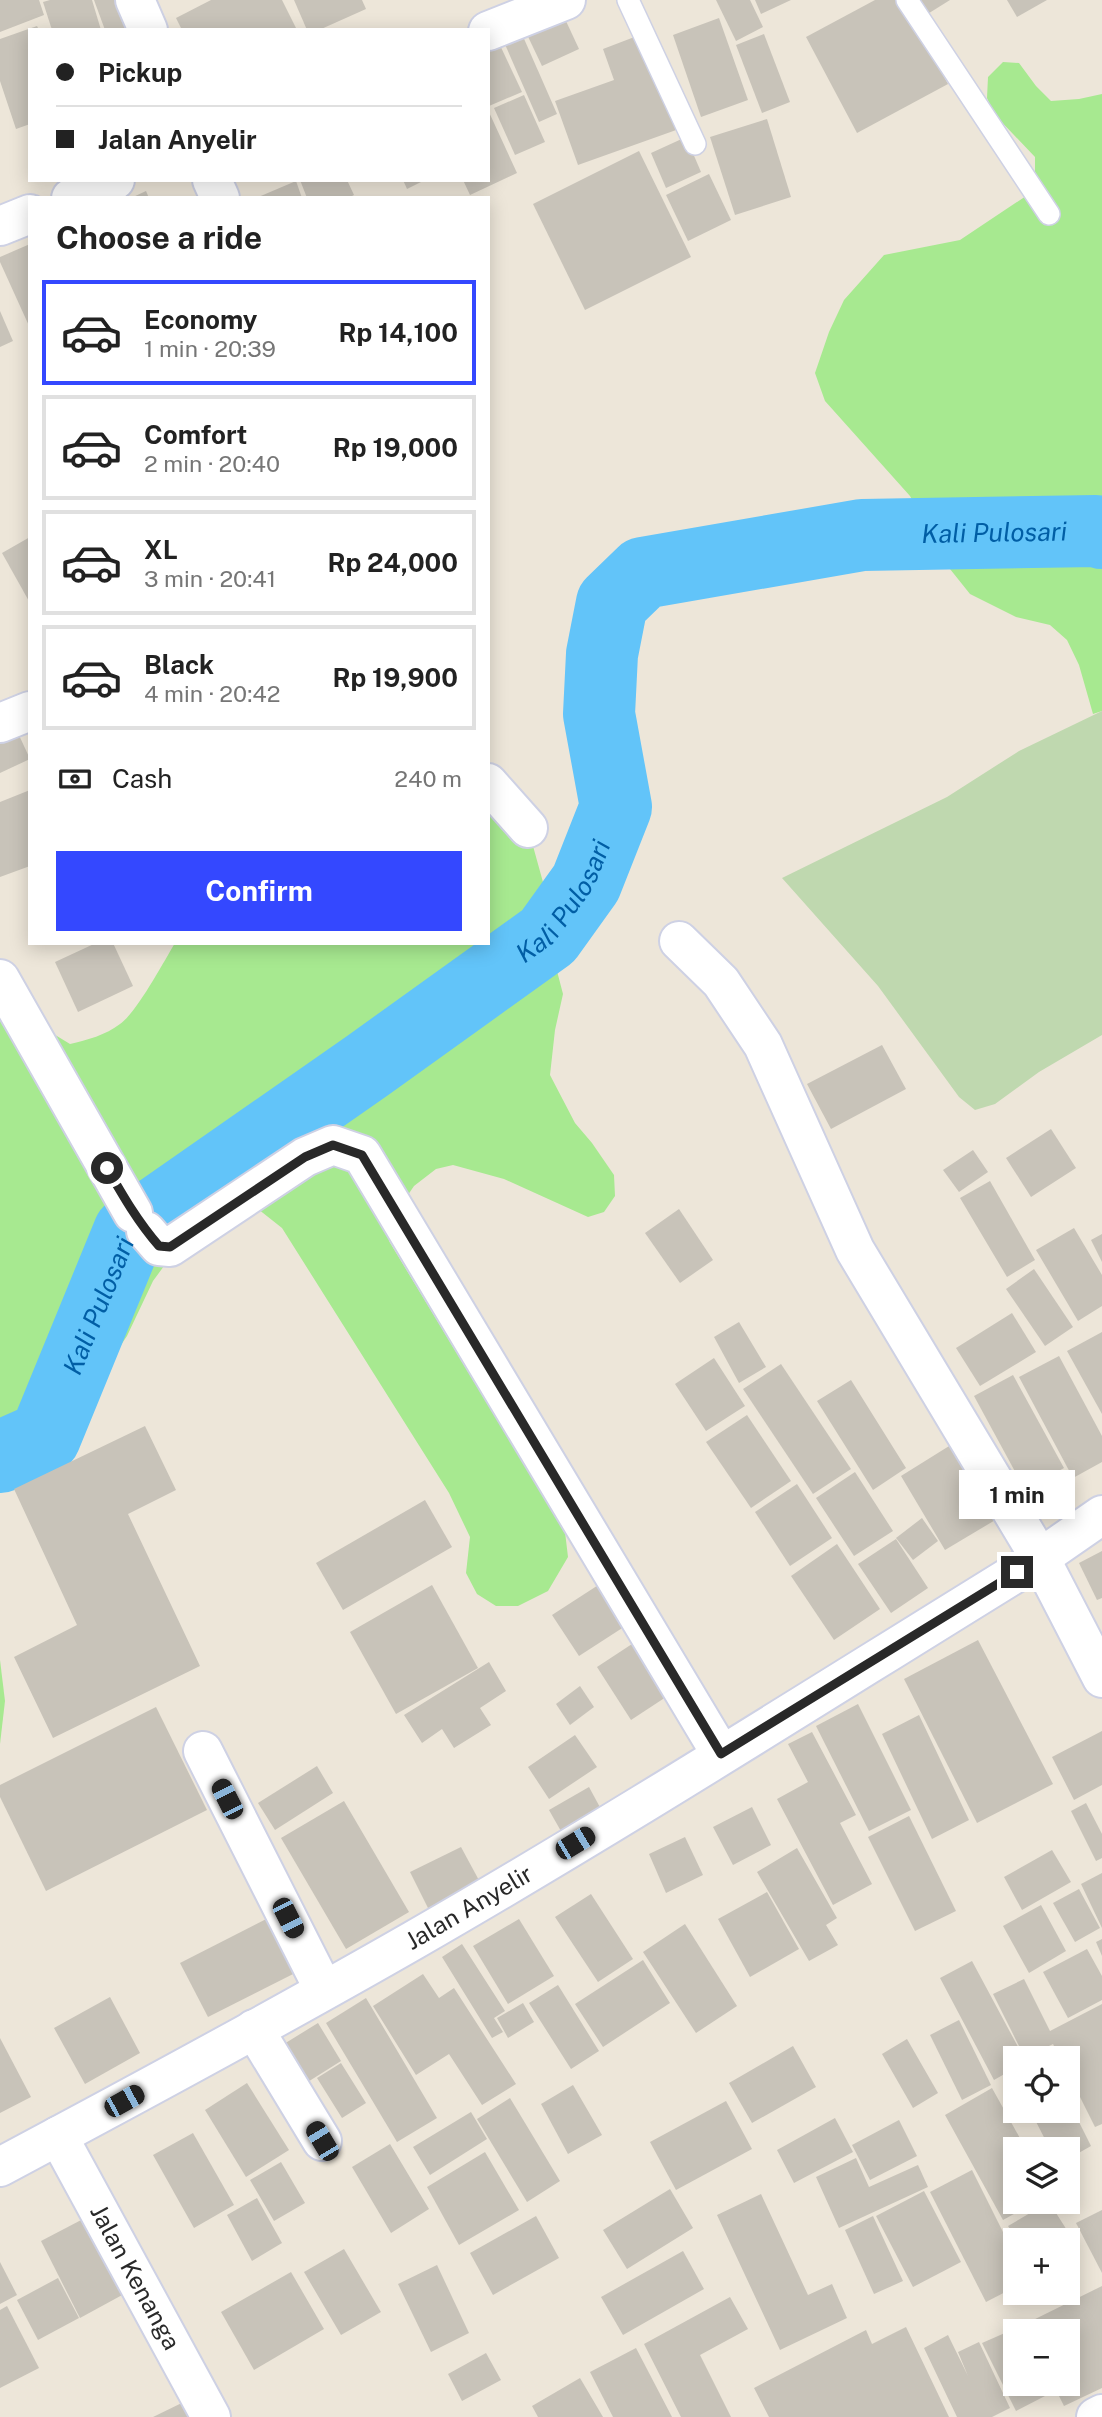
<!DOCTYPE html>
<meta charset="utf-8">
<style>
:root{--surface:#fff;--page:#f6f6f6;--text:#222;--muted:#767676;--line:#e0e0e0;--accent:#3448ff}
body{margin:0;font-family:"Public Sans",sans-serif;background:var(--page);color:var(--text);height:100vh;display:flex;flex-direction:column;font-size:26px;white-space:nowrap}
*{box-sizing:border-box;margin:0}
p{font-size:23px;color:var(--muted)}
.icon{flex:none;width:38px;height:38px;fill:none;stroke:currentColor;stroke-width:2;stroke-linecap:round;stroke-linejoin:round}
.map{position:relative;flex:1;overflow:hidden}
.panel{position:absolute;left:28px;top:196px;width:462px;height:749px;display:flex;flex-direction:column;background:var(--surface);border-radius:0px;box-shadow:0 4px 18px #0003}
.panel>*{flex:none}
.hud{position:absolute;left:28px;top:28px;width:462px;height:154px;border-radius:0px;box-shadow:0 4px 18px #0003;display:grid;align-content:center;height:154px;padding:0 28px;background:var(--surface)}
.tools{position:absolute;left:1003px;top:2046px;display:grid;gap:14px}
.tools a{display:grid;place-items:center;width:77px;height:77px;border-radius:0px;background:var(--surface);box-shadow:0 4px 18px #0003;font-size:35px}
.end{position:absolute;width:32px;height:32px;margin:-16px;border:9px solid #292929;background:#fff;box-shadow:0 0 0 4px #fff}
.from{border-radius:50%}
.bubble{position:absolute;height:49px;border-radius:0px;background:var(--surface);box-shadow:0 4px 18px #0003;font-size:23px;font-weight:700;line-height:49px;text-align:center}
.car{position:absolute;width:21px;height:42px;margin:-21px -10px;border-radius:9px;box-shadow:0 0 5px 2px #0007;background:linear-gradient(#222 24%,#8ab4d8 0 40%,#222 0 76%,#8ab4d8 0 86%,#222 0)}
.hud b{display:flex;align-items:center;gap:24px;height:66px;font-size:26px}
.hud b+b{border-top:2px solid var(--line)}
.hud i{width:18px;height:18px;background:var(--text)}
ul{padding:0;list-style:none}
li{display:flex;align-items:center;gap:21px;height:105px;margin:0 14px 10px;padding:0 14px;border:4px solid var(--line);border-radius:0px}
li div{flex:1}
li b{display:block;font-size:26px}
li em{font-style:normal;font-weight:700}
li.active{border-color:var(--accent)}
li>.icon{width:63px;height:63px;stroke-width:1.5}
h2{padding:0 28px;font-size:32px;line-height:84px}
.pay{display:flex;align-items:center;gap:18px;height:77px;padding:0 28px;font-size:26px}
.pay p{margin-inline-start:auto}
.button{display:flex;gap:14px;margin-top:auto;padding:14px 28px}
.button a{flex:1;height:80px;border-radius:0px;background:var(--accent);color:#fff;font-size:28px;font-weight:700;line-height:80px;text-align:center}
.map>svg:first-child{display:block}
</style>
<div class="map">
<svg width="1102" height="2417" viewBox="0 0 1102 2417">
<rect width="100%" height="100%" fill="#ede6d9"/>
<g fill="#a7e990">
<polygon points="1003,62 1019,63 1036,86 1051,101 1079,99 1102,94 1102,711 1093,714 1079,665 1067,640 1050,625 1016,617 970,594 950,569 910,496 825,401 815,373 829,332 844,300 884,255 960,240 1029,194 1035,176 1035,157 994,114 987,98 988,77"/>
<path d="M488,783L528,828L546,893V929L563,994L555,1030L550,1075L575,1123L592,1143L614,1175L615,1196L604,1212L588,1217L504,1179L453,1165L436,1169L414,1186L395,1214L389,1241L565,1532L568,1557L548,1591L518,1606H496L477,1594L466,1573L470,1537L449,1493L282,1228L258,1209L175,1251L153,1281L127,1336L108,1364L45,1437L0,1457V994L29,1019L70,1044C87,1040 106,1035 120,1024C137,1012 163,963 175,943H488Z"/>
<polygon points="0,1660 5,1701 0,1744"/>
</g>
<polygon fill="#bfd8af" points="1102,711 1102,1035 1039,1072 995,1104 975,1110 959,1097 878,986 782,878 947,797 1019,751"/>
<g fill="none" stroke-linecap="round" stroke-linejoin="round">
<path stroke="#62c4f9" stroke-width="72" id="s1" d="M0,1457L45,1437L129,1232L367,1066L548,936L586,883L616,807L599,714L602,654L612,603L643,573L862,535L1096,531L1102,533"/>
</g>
<g fill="#c8c3b9">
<polygon points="0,0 39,0 44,15 0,32"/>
<polygon points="50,0 92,0 101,30 52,30 43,2"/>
<polygon points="94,0 133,0 144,30 105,30"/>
<polygon points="211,0 282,0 297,30 182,30 176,18"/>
<polygon points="294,0 362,0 366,9 319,30 307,30"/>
<polygon points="716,0 750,0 763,27 736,41"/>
<polygon points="755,0 791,0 761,14"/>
<polygon points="875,0 902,0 948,84 857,133 806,37"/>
<polygon points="917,0 950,0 926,15"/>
<polygon points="1007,0 1047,0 1017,17"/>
<polygon points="559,6 579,49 542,66 522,24"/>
<polygon points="719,18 748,100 701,117 673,35"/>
<polygon points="518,25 557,114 539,122 500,33"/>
<polygon points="37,26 39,30 30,30 30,124 16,129 0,81 0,39"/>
<polygon points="764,34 790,102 762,113 736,45"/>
<polygon points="637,36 679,129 578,165 555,101 614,80 603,49"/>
<polygon points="499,43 522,92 489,106 488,48"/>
<polygon points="524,95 545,142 515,155 494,108"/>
<polygon points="488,110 517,173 470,195 463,180 488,180"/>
<polygon points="767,119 791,197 735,215 710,137"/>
<polygon points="686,137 701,172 666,188 651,153"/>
<polygon points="639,151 691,257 585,310 533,204"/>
<polygon points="709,174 731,220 688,241 666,195"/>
<polygon points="300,180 347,180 354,195 348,198 307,198"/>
<polygon points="403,180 425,180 407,189"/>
<polygon points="296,181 302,198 256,198"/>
<polygon points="146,191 149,198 131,198"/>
<polygon points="30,244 30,328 0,262 0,257"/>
<polygon points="0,311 13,341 0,347"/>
<polygon points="30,537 30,603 2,553"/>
<polygon points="12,720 30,759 0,773 0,726"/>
<polygon points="30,790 30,866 0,877 0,802"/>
<polygon points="96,943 113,943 133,986 78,1012 55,962"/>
<polygon points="882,1045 906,1089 831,1129 807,1084"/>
<polygon points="1051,1129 1076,1168 1031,1197 1006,1158"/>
<polygon points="973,1150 988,1172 959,1192 943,1170"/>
<polygon points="990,1181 1035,1260 1007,1277 960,1198"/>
<polygon points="679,1209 713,1260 680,1283 645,1233"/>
<polygon points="1074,1228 1102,1275 1102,1306 1078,1321 1036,1250"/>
<polygon points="1102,1234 1102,1262 1091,1240"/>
<polygon points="1034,1269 1073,1327 1045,1346 1006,1289"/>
<polygon points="1012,1313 1036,1352 980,1386 956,1348"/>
<polygon points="739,1322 766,1367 739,1383 714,1337"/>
<polygon points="1102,1332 1102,1414 1067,1351"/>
<polygon points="1059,1356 1102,1436 1102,1462 1073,1478 1019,1377"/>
<polygon points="714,1358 745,1406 706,1431 675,1384"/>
<polygon points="781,1364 851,1469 813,1494 743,1389"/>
<polygon points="1013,1375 1064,1468 1025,1490 974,1396"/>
<polygon points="851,1380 906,1468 873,1490 817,1401"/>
<polygon points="747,1415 791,1481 751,1508 706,1442"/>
<polygon points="145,1426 176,1490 128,1514 200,1666 53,1738 14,1657 77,1625 14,1489"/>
<polygon points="962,1438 1007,1513 945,1550 901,1476"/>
<polygon points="855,1472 893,1531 854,1556 816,1498"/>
<polygon points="797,1484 832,1538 790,1566 755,1512"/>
<polygon points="425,1500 452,1547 343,1610 316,1563"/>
<polygon points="922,1518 938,1541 913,1560 896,1538"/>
<polygon points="896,1539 928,1588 891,1613 858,1564"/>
<polygon points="837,1544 880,1609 834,1640 791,1576"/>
<polygon points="1102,1551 1102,1598 1097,1600 1079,1563"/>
<polygon points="603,1582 630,1623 579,1656 552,1615"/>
<polygon points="432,1585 478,1668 396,1714 350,1632"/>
<polygon points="978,1640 1053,1784 977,1823 904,1679"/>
<polygon points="632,1644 666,1697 631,1720 597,1667"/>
<polygon points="489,1662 506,1691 480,1708 491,1725 454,1748 442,1729 422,1743 404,1715"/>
<polygon points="580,1686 594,1707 570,1725 556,1704"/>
<polygon points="858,1704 911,1810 869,1831 816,1726"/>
<polygon points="156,1707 207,1810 46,1891 0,1797 0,1785"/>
<polygon points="919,1715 969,1820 932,1839 882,1734"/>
<polygon points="1102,1731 1102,1785 1074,1800 1052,1757"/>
<polygon points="812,1732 856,1815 840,1823 872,1884 833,1905 777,1799 808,1782 788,1744"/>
<polygon points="575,1735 597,1767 549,1799 528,1767"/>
<polygon points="317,1766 333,1793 275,1830 258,1803"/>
<polygon points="589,1787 602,1811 562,1833 549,1810"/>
<polygon points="344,1801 409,1912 346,1949 281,1838"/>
<polygon points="1086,1803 1102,1834 1102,1858 1096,1861 1071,1811"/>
<polygon points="752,1807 771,1845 733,1865 713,1827"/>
<polygon points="909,1816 956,1911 915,1931 868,1837"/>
<polygon points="685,1837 703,1875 666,1893 649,1854"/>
<polygon points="461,1847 481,1884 429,1910 410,1872"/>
<polygon points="797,1848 837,1918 826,1925 838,1945 809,1961 757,1872"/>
<polygon points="1052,1850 1071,1882 1022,1910 1004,1877"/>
<polygon points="1102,1873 1102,1928 1081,1884"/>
<polygon points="1079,1889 1100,1928 1075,1942 1053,1903"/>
<polygon points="767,1892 799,1949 750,1977 718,1919"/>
<polygon points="591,1894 633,1959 598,1982 555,1917"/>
<polygon points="1041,1905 1066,1951 1029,1973 1003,1926"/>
<polygon points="276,1914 303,1969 208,2017 180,1963"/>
<polygon points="519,1919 554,1976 508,2004 473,1946"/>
<polygon points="685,1924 737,2006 696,2033 643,1952"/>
<polygon points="1102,1939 1102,1956 1096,1942"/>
<polygon points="462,1944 505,2011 494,2018 503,2032 492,2038 442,1957"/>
<polygon points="1087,1949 1102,1976 1102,2000 1068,2018 1043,1972"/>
<polygon points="643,1960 670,2003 603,2047 575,2004"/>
<polygon points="972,1961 1024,2058 1015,2058 1015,2068 994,2080 940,1978"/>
<polygon points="423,1974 439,1998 454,1988 516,2084 482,2105 449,2054 416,2075 373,2006"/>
<polygon points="1024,1979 1050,2031 1102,2004 1102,2124 1095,2127 1068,2073 1068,2058 1060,2058 1053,2044 1025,2058 993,1994"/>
<polygon points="558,1985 599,2051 571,2069 529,2003"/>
<polygon points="110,1997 140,2053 85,2084 54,2028"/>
<polygon points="366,1998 437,2118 397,2142 326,2023"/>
<polygon points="523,2003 534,2022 508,2038 497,2018"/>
<polygon points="959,2020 991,2085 962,2100 930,2035"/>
<polygon points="318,2023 341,2061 295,2090 271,2052"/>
<polygon points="0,2038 31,2097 0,2113"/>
<polygon points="907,2039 938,2093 913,2108 882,2054"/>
<polygon points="793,2046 816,2087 752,2123 729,2083"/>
<polygon points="341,2063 366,2103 342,2118 317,2078"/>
<polygon points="247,2083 289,2150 246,2177 205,2110"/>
<polygon points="573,2085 602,2135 568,2154 541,2104"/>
<polygon points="992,2088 1026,2149 1015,2149 1015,2202 1036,2202 1003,2220 945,2115"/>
<polygon points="510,2098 560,2181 527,2202 477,2119"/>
<polygon points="1068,2100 1091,2146 1068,2159 1068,2149 1050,2149 1030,2110 1068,2110"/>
<polygon points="726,2101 752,2149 676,2190 650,2142"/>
<polygon points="471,2112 487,2139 430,2175 413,2147"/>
<polygon points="835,2118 853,2152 794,2183 777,2150"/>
<polygon points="899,2120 917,2156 870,2180 852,2145"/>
<polygon points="193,2133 234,2205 194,2228 153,2155"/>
<polygon points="390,2144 429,2209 391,2233 352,2167"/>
<polygon points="485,2152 519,2210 459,2245 427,2187"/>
<polygon points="856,2158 869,2187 918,2165 928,2187 839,2228 816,2177"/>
<polygon points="281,2162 305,2203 274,2221 250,2180"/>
<polygon points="972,2170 1015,2256 1015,2287 986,2302 930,2192"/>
<polygon points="670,2189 693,2228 627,2269 603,2230"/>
<polygon points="924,2191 961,2262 913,2287 876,2216"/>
<polygon points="761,2194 808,2295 832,2284 847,2318 780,2350 717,2215"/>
<polygon points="257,2198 282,2243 252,2261 227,2215"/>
<polygon points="1049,2202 1079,2249 1068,2255 1068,2240 1017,2240 1008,2226"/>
<polygon points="1102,2210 1102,2273 1076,2223"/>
<polygon points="536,2216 559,2258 493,2295 470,2253"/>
<polygon points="873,2216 903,2281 874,2294 845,2230"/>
<polygon points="85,2218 124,2294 80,2318 41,2241"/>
<polygon points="344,2249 381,2312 341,2335 304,2272"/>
<polygon points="683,2251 704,2289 623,2335 601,2297"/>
<polygon points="0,2262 17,2295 0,2304"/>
<polygon points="437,2265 469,2333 431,2352 398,2284"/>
<polygon points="291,2272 324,2329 254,2370 221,2312"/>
<polygon points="58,2278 79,2318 38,2340 17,2300"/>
<polygon points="1102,2286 1102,2388 1064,2406 1053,2384 1068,2384 1068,2331 1026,2331 1023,2325"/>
<polygon points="730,2297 748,2329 700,2355 731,2417 681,2417 644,2344"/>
<polygon points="7,2306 39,2368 0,2388 0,2310"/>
<polygon points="906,2327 949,2417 769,2417 754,2388 866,2330 872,2344"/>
<polygon points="1014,2329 1015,2384 1039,2384 1045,2396 1016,2411 982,2343"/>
<polygon points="948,2335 968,2376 958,2352 979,2342 1010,2408 992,2417 957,2417 924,2348"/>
<polygon points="636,2348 672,2417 613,2417 590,2372"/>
<polygon points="486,2353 501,2380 462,2401 448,2374"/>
<polygon points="580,2378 603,2417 538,2417 532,2406"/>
<polygon points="192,2398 201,2417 153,2417"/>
</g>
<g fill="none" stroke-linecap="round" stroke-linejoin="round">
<defs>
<g id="service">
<polyline points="628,0 695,144"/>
<polyline points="907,0 1049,214"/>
</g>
<g id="minor">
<polyline points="135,0 148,30"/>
<polyline points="488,31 566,0"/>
<polyline points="212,180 220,198"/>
<polyline points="71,198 115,180"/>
<polyline points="0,226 30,214"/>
<polyline points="0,723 30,711"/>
<polyline points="488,783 528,828"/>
<polyline points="679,941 721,982 763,1045 855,1250 1040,1558 1102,1678"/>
<polyline points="0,979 133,1213"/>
<polyline points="146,1231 159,1246 170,1247 305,1157 333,1145 362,1155 721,1754"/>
<polyline points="203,1751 324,1990"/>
<polyline points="254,2029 322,2141"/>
<path id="s2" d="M58,2136L211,2417"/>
</g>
<g id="tertiary">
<path id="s3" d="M0,2167C139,2093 278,2018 414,1940C626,1818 832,1686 1040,1558L1102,1515"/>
</g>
<polyline id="secondary" points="1096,2417 1102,2414"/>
</defs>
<use href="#service" stroke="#ced1e4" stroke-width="24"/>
<use href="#minor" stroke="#ced1e4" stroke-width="42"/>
<use href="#tertiary" stroke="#ced1e4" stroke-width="42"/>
<use href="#secondary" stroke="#ced1e4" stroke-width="42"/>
<use href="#service" stroke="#fff" stroke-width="21"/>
<use href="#minor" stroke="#fff" stroke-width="38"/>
<use href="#tertiary" stroke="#fff" stroke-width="38"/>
<use href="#secondary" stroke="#fff" stroke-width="38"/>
</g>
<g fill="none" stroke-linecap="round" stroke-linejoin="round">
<path stroke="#292929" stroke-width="9" d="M107,1168C123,1196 138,1222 159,1246L170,1247L305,1157L333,1145L362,1155L721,1754L1017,1572"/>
</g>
<g text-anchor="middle" stroke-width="7" stroke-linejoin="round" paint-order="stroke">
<g font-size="24" fill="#292929" stroke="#fff">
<text dy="8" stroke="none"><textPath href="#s3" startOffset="536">Jalan Anyelir</textPath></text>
<text dy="8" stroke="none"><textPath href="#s2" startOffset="161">Jalan Kenanga</textPath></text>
</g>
<g font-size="26" font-style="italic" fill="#015ea5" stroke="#fff">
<text dy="9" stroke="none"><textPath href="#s1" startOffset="1535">Kali Pulosari</textPath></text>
<text dy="9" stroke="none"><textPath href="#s1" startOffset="821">Kali Pulosari</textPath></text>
<text dy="9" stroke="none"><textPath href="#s1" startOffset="191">Kali Pulosari</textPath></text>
</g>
</g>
</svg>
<div class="tools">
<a><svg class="icon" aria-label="locate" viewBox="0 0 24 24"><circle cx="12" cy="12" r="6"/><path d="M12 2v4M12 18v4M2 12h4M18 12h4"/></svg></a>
<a><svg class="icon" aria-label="layers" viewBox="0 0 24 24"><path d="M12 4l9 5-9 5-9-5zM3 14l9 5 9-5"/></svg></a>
<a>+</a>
<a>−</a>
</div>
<i class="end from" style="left:107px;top:1168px"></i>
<i class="end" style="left:1017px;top:1572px"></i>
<div class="bubble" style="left:959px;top:1470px;width:116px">1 min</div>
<i class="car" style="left:227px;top:1799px;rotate:333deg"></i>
<i class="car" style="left:575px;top:1843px;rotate:59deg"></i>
<i class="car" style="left:288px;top:1918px;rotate:153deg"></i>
<i class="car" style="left:124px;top:2101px;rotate:61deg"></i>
<i class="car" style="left:322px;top:2141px;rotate:329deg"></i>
<div class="hud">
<b><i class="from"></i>Pickup</b>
<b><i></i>Jalan Anyelir</b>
</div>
<section class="panel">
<h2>Choose a ride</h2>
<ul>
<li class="active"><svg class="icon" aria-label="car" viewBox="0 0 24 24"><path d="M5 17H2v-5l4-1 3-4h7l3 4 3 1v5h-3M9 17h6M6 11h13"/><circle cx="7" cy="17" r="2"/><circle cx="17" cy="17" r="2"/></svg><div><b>Economy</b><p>1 min · 20:39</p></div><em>Rp 14,100</em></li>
<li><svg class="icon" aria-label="car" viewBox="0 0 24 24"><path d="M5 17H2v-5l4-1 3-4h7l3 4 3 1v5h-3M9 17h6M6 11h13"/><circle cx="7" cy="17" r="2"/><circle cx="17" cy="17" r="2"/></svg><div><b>Comfort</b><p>2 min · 20:40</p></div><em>Rp 19,000</em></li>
<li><svg class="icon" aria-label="car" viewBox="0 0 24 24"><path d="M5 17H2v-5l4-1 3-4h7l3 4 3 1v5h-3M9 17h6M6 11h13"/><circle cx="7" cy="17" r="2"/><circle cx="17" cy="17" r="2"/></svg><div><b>XL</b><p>3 min · 20:41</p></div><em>Rp 24,000</em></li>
<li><svg class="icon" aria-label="car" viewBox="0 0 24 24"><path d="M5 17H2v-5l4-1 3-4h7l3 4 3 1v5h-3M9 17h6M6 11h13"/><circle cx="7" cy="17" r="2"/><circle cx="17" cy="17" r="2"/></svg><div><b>Black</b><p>4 min · 20:42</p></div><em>Rp 19,900</em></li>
</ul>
<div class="pay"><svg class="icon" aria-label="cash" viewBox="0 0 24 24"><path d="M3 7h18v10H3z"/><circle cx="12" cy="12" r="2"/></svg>Cash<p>240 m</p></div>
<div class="button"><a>Confirm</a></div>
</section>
</div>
